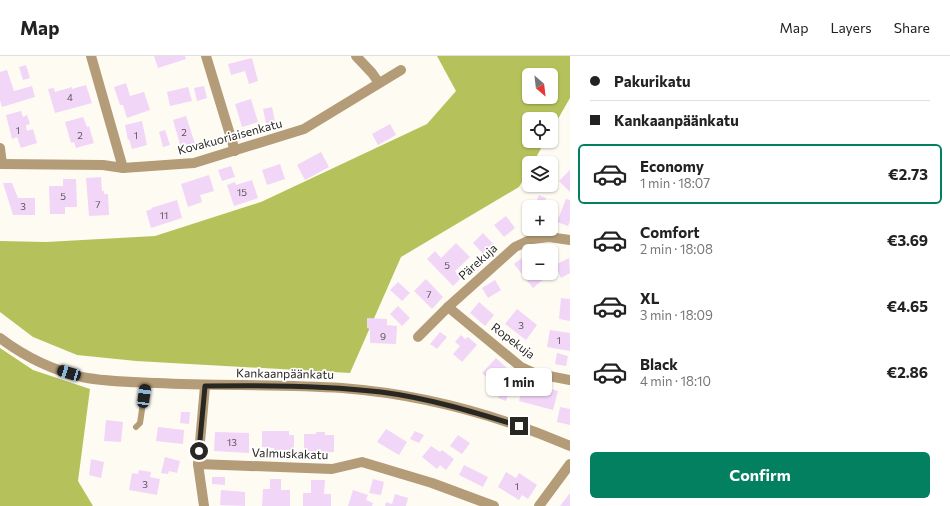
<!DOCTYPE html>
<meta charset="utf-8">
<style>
:root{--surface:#fff;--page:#f2f2f2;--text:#222;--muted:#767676;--line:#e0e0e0;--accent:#028060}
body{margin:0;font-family:Commissioner,sans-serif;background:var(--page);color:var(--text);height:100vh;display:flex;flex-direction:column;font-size:15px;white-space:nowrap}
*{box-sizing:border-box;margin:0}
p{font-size:13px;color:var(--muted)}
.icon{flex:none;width:22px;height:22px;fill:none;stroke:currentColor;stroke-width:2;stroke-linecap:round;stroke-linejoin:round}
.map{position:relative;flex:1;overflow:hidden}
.details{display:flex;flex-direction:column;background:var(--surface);width:380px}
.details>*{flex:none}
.hud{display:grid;align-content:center;height:88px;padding:0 20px;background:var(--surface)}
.needle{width:26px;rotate:152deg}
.controls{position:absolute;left:522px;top:12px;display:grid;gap:8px}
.controls a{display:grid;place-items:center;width:36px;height:36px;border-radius:6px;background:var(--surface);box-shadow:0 1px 3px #0004;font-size:20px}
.end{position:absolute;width:18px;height:18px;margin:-9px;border:5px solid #292722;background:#fff;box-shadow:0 0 0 2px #fff}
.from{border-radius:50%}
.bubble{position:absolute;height:28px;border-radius:6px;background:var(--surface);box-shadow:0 1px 3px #0004;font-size:13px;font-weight:700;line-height:28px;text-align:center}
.car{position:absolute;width:12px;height:24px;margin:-12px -6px;border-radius:5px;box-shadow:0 0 3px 1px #0007;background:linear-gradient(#222 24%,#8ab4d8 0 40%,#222 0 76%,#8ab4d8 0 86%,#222 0)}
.hud b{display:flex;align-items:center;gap:14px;height:38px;font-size:15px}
.hud b+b{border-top:1px solid var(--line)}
.hud i{width:10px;height:10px;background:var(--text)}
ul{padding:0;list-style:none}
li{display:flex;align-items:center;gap:12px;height:60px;margin:0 8px 6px;padding:0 12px;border:2px solid transparent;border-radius:6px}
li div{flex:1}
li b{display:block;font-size:15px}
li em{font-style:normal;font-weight:700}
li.active{border-color:var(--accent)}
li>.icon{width:36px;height:36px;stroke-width:1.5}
.button{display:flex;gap:8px;margin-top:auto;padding:8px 20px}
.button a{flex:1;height:46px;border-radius:6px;background:var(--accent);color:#fff;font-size:16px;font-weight:700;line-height:46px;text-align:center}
header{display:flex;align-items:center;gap:24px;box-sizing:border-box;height:56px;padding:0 20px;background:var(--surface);border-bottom:1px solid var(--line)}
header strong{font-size:19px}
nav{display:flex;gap:22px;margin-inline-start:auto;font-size:14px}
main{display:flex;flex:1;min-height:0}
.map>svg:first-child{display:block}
</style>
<header>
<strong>Map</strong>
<nav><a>Map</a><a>Layers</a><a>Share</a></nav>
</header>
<main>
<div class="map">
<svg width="570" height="450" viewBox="0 0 570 450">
<rect width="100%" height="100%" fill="#fefbf3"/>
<g fill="#b5c25b" fill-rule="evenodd">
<path d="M437,0H570V42L551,75V63H529V85H545L533,107H529V114L519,131L401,201L350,317L136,305L77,299L33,281L0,256V185L46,186L155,180L261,146L427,68L456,35ZM529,19H551V41H529Z"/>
<polygon points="0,292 33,314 90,333 78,425 93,450 0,450"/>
</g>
<g fill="#f1d6f7">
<polygon points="154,0 185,0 186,3 158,12"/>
<polygon points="252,2 258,25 249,28 245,15 231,19 228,8"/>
<polygon points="26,9 30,22 23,24 19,11"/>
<polygon points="7,14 14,35 32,30 35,41 2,51 0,44 0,16"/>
<polygon points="126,27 130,40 144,36 150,54 127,62 123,49 120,49 114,31"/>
<polygon points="86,29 92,47 55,57 48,33 54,32 55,36 72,31 72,33"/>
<polygon points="204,30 207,42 197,45 194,32"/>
<polygon points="188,31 192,45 170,50 167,36"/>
<polygon points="251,43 258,66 242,71 235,48"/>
<polygon points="272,51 275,66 266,68 263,53"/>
<polygon points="21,55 23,61 27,59 30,68 26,69 27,75 33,73 37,87 21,92 17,81 12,83 6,59"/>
<polygon points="186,60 195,88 181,92 173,64"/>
<polygon points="83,61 87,71 89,70 94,87 76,92 74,86 71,87 65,66"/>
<polygon points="142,65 147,89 132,93 129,83 128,84 125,69"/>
<polygon points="390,68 396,79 378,89 372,78"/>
<polygon points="165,74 170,89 163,91 159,76"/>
<polygon points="321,96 329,111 305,124 297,109"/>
<polygon points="280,108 285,123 267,129 262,114"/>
<polygon points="231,110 235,121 222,125 218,114"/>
<polygon points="570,114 570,136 559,125"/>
<polygon points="209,119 214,135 200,139 202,146 188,151 181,128"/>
<polygon points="101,121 102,135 104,135 104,138 108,138 109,159 89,160 86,122"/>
<polygon points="63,123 76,123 77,151 65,151 65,158 50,158 49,130 63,130"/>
<polygon points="252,124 258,142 234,150 227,129 235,126 236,129"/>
<polygon points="3,127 12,127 18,142 35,142 35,159 13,159"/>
<polygon points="539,139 546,142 543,151 534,151"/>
<polygon points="566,143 570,144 570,165 568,170 557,166"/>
<polygon points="177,144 182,162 151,172 146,155 152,153 151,152"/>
<polygon points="506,160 515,172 504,181 494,169"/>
<polygon points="483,177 496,191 486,201 473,187"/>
<polygon points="456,187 470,201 455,215 461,222 453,230 427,203 435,195 441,202"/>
<polygon points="527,198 529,200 529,217 543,217 546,221 533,232 514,208"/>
<polygon points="569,202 570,217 561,222 555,209"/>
<polygon points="426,223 443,241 432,253 414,235"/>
<polygon points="495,224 501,234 488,242 482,232"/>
<polygon points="398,226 410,237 402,245 390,234"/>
<polygon points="561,242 570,243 570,265 559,263"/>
<polygon points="479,246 494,259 485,270 470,257"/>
<polygon points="398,250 410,262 402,270 390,258"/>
<polygon points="517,253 537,269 526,284 505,268"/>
<polygon points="367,262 387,263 387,269 397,270 396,288 370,287 370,273 367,272"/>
<polygon points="550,274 570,277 570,295 547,291"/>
<polygon points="440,276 447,281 437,293 430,288"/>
<polygon points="461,279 465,283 468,281 477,289 462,306 453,298 460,290 455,286"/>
<polygon points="557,297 568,300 566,310 555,308"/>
<polygon points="496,302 509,314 495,329 482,317"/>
<polygon points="524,326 558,335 553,354 519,345"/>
<polygon points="503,328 511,330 506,345 498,342"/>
<polygon points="560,351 570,353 570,369 557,366"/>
<polygon points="181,356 190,356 189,368 180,367"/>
<polygon points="106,364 123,366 121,386 104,385"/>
<polygon points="158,371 184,374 183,388 156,385"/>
<polygon points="386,373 407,386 399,399 377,386"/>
<polygon points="262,375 289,375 289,379 294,379 294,394 274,394 274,392 262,391"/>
<polygon points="415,375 424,379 419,387 410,383"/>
<polygon points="215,376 249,377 249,397 214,395"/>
<polygon points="316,376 325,376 325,379 334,379 334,396 322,397 322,396 304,396 304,378 316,378"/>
<polygon points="458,379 470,387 462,398 450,390"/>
<polygon points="431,390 440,396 442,394 454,403 446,414 440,409 437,413 422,401"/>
<polygon points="165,401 180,405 177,417 169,415 168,418 161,417"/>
<polygon points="91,403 104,406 101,422 89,419"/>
<polygon points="464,409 488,421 483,431 459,419"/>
<polygon points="139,414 151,416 150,421 160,423 157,439 129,434 132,417 138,418"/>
<polygon points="506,416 516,422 519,417 537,429 528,443 522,439 519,444 498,431"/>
<polygon points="212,421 225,421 225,429 212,428"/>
<polygon points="270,423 281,423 281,434 290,434 290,450 262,450 263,433 270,433"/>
<polygon points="373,423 384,426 381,439 369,437"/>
<polygon points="311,424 325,424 324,438 331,438 331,450 303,450 303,437 311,437"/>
<polygon points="221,434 245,436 245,450 220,449"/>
<polygon points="353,434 368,439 366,444 373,447 372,450 348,450"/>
<polygon points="570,437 570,450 560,450"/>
<polygon points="395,438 408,442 406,450 385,450 386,446 392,448"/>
</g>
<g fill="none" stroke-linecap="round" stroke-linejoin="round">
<polyline stroke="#b39c77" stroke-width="6" points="136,371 140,367 146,327"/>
<g stroke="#b39c77" stroke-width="10">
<polyline points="91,0 123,112"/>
<polyline points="206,0 235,95"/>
<polyline points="356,0 372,17 379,27"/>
<polyline points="0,92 2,108"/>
<polyline points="0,108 103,109 123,112 194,107 304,73 401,14"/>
<polyline points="448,251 521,311 534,317 570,324"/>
<polyline points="418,281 448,251 515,191 532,183 549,181 570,184"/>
<polyline points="198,408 332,413 362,406 432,427 494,450"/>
<polyline points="204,450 198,408 205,330"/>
<polyline points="539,450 570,408"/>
</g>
<path stroke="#b39c77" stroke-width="10" d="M0,282C24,300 52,314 82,321C106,326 133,326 157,327C219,330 281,328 342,332C420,338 498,359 570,390"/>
</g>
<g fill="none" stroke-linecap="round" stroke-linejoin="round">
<path stroke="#292722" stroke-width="5" d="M199,395L205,330C263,329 323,329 381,336C428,342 474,356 519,370"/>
</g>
<g text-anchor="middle" stroke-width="3.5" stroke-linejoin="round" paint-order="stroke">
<g font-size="10" fill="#5b5357">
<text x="70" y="45">4</text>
<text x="18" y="78">1</text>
<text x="184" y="80">2</text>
<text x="80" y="83">2</text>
<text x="136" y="83">1</text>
<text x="242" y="140">15</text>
<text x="63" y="144">5</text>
<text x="98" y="152">7</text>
<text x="23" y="154">3</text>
<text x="164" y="163">11</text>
<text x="447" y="213">5</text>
<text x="429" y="242">7</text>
<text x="521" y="273">3</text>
<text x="383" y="284">9</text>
<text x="559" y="288">1</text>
<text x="232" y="390">13</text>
<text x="145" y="432">3</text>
<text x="517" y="434">1</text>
</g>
<g font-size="12" fill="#292722" stroke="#fff">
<text transform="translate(230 81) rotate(-15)" y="4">Kovakuoriaisenkatu</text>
<text transform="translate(478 206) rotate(-42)" y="4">Pärekuja</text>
<text transform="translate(513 285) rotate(37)" y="4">Ropekuja</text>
<text transform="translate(285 318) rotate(1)" y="4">Kankaanpäänkatu</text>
<text transform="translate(290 398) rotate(2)" y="4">Valmuskakatu</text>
</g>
</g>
</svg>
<div class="controls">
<a><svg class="needle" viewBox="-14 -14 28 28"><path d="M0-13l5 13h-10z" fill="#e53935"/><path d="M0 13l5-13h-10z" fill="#767676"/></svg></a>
<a><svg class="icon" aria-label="locate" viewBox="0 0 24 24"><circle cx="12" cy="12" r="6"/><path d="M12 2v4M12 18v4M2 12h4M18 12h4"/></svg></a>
<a><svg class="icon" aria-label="layers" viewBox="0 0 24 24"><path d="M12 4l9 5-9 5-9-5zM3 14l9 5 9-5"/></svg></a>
<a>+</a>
<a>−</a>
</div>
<i class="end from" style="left:199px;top:395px"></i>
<i class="end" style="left:519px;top:370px"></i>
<div class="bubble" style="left:486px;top:312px;width:66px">1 min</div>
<i class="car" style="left:69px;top:317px;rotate:287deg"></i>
<i class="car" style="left:144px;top:340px;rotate:8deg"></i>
</div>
<section class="details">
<div class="hud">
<b><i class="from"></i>Pakurikatu</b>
<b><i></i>Kankaanpäänkatu</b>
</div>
<ul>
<li class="active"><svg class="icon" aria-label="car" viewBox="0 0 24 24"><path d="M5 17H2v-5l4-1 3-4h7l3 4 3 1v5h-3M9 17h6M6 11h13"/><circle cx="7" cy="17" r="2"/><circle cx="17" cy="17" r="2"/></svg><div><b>Economy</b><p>1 min · 18:07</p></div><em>€2.73</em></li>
<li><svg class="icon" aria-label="car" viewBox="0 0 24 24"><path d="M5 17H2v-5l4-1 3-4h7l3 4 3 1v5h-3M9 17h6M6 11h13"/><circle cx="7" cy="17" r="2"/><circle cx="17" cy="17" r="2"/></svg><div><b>Comfort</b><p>2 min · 18:08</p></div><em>€3.69</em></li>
<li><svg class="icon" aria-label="car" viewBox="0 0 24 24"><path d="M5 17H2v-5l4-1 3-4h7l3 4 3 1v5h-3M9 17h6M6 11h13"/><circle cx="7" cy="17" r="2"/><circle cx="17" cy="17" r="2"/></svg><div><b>XL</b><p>3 min · 18:09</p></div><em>€4.65</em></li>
<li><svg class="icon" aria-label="car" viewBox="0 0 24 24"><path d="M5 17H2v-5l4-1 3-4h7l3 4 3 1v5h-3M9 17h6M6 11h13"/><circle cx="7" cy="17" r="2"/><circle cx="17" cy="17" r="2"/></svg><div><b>Black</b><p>4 min · 18:10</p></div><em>€2.86</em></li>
</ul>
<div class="button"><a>Confirm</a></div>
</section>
</main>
